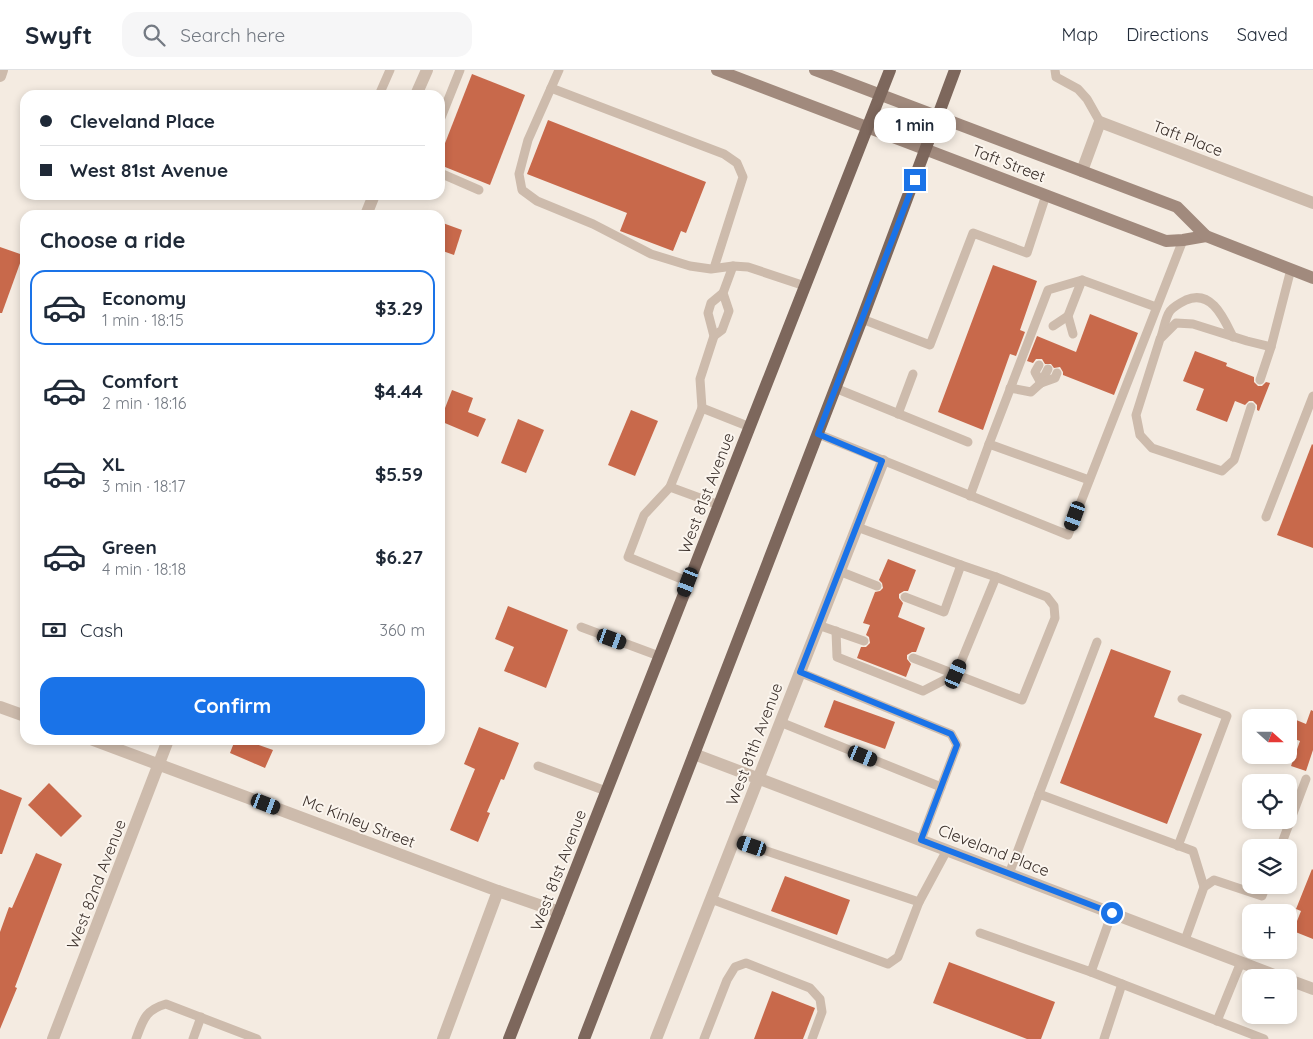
<!DOCTYPE html>
<meta charset="utf-8">
<style>
:root{--surface:#fff;--page:#f6f6f7;--text:#1f2937;--muted:#747a83;--line:#e0e1e3;--accent:#1a73e8}
body{margin:0;font-family:Quicksand,sans-serif;background:var(--page);color:var(--text);height:100vh;display:flex;flex-direction:column;font-size:19px;white-space:nowrap}
*{box-sizing:border-box;margin:0}
p{font-size:16px;color:var(--muted)}
.icon{flex:none;width:28px;height:28px;fill:none;stroke:currentColor;stroke-width:2;stroke-linecap:round;stroke-linejoin:round}
.map{position:relative;flex:1;overflow:hidden}
.details{position:absolute;left:20px;top:140px;width:425px;height:535px;display:flex;flex-direction:column;background:var(--surface);border-radius:15px;box-shadow:0 2px 8px #0003}
.details>*{flex:none}
.banner{position:absolute;left:20px;top:20px;width:425px;height:110px;border-radius:15px;box-shadow:0 2px 8px #0003;display:grid;align-content:center;height:110px;padding:0 20px;background:var(--surface)}
.needle{width:32px;rotate:111deg}
.tools{position:absolute;left:1242px;top:639px;display:grid;gap:10px}
.tools a{display:grid;place-items:center;width:55px;height:55px;border-radius:10px;background:var(--surface);box-shadow:0 2px 8px #0003;font-size:25px}
.end{position:absolute;width:22px;height:22px;margin:-11px;border:6px solid #1a73e8;background:#fff;box-shadow:0 0 0 2px #fff}
.from{border-radius:50%}
.bubble{position:absolute;height:35px;border-radius:15px;background:var(--surface);box-shadow:0 2px 8px #0003;font-size:16px;font-weight:700;line-height:35px;text-align:center}
.car{position:absolute;width:15px;height:30px;margin:-15px -8px;border-radius:6px;box-shadow:0 0 4px 1px #0007;background:linear-gradient(#222 24%,#8ab4d8 0 40%,#222 0 76%,#8ab4d8 0 86%,#222 0)}
.banner b{display:flex;align-items:center;gap:18px;height:48px;font-size:19px}
.banner b+b{border-top:1px solid var(--line)}
.banner i{width:12px;height:12px;background:var(--text)}
ul{padding:0;list-style:none}
li{display:flex;align-items:center;gap:15px;height:75px;margin:0 10px 8px;padding:0 10px;border:2px solid transparent;border-radius:15px}
li div{flex:1}
li b{display:block;font-size:19px}
li em{font-style:normal;font-weight:700}
li.selected{border-color:var(--accent)}
li>.icon{width:45px;height:45px;stroke-width:1.5}
h2{padding:0 20px;font-size:22px;line-height:60px}
.pay{display:flex;align-items:center;gap:12px;height:55px;padding:0 20px;font-size:19px}
.pay p{margin-inline-start:auto}
.cta{display:flex;gap:10px;margin-top:auto;padding:10px 20px}
.cta a{flex:1;height:58px;border-radius:15px;background:var(--accent);color:#fff;font-size:20px;font-weight:700;line-height:58px;text-align:center}
header{display:flex;align-items:center;gap:30px;box-sizing:border-box;height:70px;padding:0 25px;background:var(--surface);border-bottom:1px solid var(--line)}
header strong{font-size:24px}
nav{display:flex;gap:28px;margin-inline-start:auto;font-size:18px}
.search{width:350px;height:45px;background:var(--page);display:flex;align-items:center;gap:12px;box-sizing:border-box;padding:0 18px;border-radius:15px;color:var(--muted);font-size:19px}
.map>svg:first-child{display:block}
</style>
<header>
<strong>Swyft</strong>
<div class="search"><svg class="icon" aria-label="search" viewBox="0 0 24 24"><circle cx="10" cy="10" r="6"/><path d="M15 15l6 6"/></svg>Search here</div>
<nav><a>Map</a><a>Directions</a><a>Saved</a></nav>
</header>
<div class="map">
<svg width="1313" height="969" viewBox="0 0 1313 969">
<rect width="100%" height="100%" fill="#f4ebe1"/>
<g fill="#c8694b">
<polygon points="472,4 525,25 490,115 440,95 440,86"/>
<polygon points="548,50 706,112 686,163 681,161 673,181 620,161 627,143 527,104"/>
<polygon points="440,152 462,160 454,185 440,180"/>
<polygon points="0,177 23,185 2,243 0,243"/>
<polygon points="993,195 1037,211 1020,260 1025,262 1016,286 1010,284 983,360 938,342"/>
<polygon points="1090,244 1138,263 1114,325 1063,305 1063,302 1060,297 1054,298 1051,294 1045,294 1042,289 1036,289 1033,293 1027,291 1037,266 1076,282"/>
<polygon points="1195,281 1227,293 1226,296 1254,307 1254,312 1258,316 1262,316 1266,312 1270,313 1259,341 1257,340 1257,335 1253,331 1249,331 1245,335 1235,331 1227,352 1196,340 1204,319 1183,311"/>
<polygon points="452,320 473,328 468,342 486,349 478,367 440,351"/>
<polygon points="631,340 658,351 635,406 608,395"/>
<polygon points="518,349 544,360 526,403 501,393"/>
<polygon points="1312,374 1313,375 1313,478 1277,465"/>
<polygon points="888,489 916,500 908,521 904,521 899,524 899,528 903,533 898,547 925,558 916,582 912,582 907,585 907,589 911,594 906,607 857,588 861,577 866,577 870,573 869,567 866,565 870,555 863,553 875,522 880,521 883,518 882,513 879,510"/>
<polygon points="508,536 568,560 546,618 504,601 514,577 495,569"/>
<polygon points="1111,579 1171,601 1154,647 1202,664 1167,754 1060,713"/>
<polygon points="834,630 895,652 885,679 824,657"/>
<polygon points="1311,640 1313,641 1313,680 1306,701 1291,696 1300,671 1289,667 1289,647 1306,654"/>
<polygon points="479,657 519,673 504,710 501,709 487,742 490,743 478,772 450,760 475,699 464,694"/>
<polygon points="235,670 257,670 256,674 273,680 265,698 230,683"/>
<polygon points="49,713 82,746 61,767 28,735"/>
<polygon points="0,719 22,728 2,784 0,784"/>
<polygon points="36,783 62,794 15,917 17,918 0,959 0,862 9,837 12,838"/>
<polygon points="1312,799 1313,800 1313,869 1293,861 1301,841 1296,839"/>
<polygon points="785,806 850,830 837,865 771,841"/>
<polygon points="949,892 1055,932 1041,969 1027,969 933,933"/>
<polygon points="772,921 815,938 803,969 754,969"/>
</g>
<g fill="none" stroke-linecap="round" stroke-linejoin="round">
<g stroke="#cdbbac" stroke-width="9">
<polyline points="559,0 528,70 519,104 522,120 537,131 593,154 651,184 690,196 711,199 733,196 748,197 805,216"/>
<polyline points="1055,0 1056,7 1078,19 1087,29 1100,52"/>
<polyline points="551,18 724,84 737,93 743,107 714,198"/>
<polyline points="379,25 390,0"/>
<polyline points="440,50 460,0"/>
<polyline points="440,103 479,120"/>
<polyline points="862,249 930,275 973,163 1027,183 1046,125"/>
<polyline points="1053,256 1068,246"/>
<polyline points="1073,264 1068,246 1082,210"/>
<polyline points="714,266 722,260 729,241 723,223 733,196"/>
<path d="M1161,267C1164,259 1165,248 1170,241C1174,236 1180,233 1186,230C1212,219 1224,249 1233,267"/>
<polyline points="1039,295 1035,302 1041,313"/>
<polyline points="1260,310 1271,277"/>
<polyline points="1041,313 1048,299"/>
<polyline points="835,318 968,372"/>
<polyline points="1010,318 1031,322 1041,313 1055,308 1057,303"/>
<polyline points="1251,337 1234,390 1222,401 1152,378 1140,365 1136,345 1160,269 1176,253 1193,254 1247,271 1271,277 1291,199"/>
<polyline points="702,338 700,309 714,266 708,243 711,233 723,223"/>
<polyline points="898,344 913,304"/>
<polyline points="818,364 1068,465 1183,170"/>
<polyline points="1089,410 989,374 1048,220 1082,210 1156,237"/>
<polyline points="670,417 644,445 628,487 689,512"/>
<polyline points="970,426 989,374"/>
<polyline points="719,435 670,417 702,338 750,357"/>
<polyline points="1266,447 1313,326"/>
<polyline points="857,457 961,495"/>
<polyline points="839,501 877,516"/>
<polyline points="818,555 864,571"/>
<polyline points="581,557 659,586"/>
<polyline points="836,561 837,587 923,621 956,604 996,507 961,495 944,542 905,527"/>
<polyline points="913,588 1022,630 1055,548 1054,536 1047,527 996,507"/>
<polyline points="799,602 951,664 957,675 921,770"/>
<polyline points="780,652 941,717"/>
<polyline points="538,696 606,721"/>
<polyline points="1039,724 1097,572"/>
<polyline points="734,770 919,832"/>
<polyline points="1178,776 1227,646 1182,629"/>
<polyline points="1280,778 1306,709"/>
<polyline points="1009,804 1039,724 1193,781 1204,817"/>
<polyline points="711,829 888,894 898,887 919,832 947,780"/>
<polyline points="980,863 1091,902 1112,843"/>
<polyline points="1185,870 1204,817 1214,810 1262,826 1266,815"/>
<polyline points="1091,902 1264,969"/>
<polyline points="1217,951 1241,892"/>
<path d="M136,969C143,950 145,940 166,934L257,969"/>
<polyline points="193,969 201,947"/>
<polyline points="704,969 727,910 735,897 746,893 810,918 820,929 822,942 812,969"/>
<polyline points="1104,969 1122,914"/>
</g>
<g stroke="#cdbbac" stroke-width="12">
<polyline points="0,6 2,0"/>
<polyline points="416,25 427,0"/>
<polyline points="1082,101 1100,52 1313,133"/>
<polyline points="366,145 374,125"/>
<polyline points="0,637 25,646"/>
<polyline points="93,670 498,821 559,842"/>
<polyline points="694,684 1282,908"/>
<polyline points="1289,910 1313,919"/>
<polyline points="53,969 168,670"/>
<polyline points="443,969 498,821"/>
<polyline points="656,969 883,391"/>
</g>
<g stroke="#a18a7d" stroke-width="12">
<polyline points="717,0 1166,171 1183,170 1206,166"/>
<polyline points="815,0 1177,137 1206,166 1313,208"/>
</g>
<g stroke="#7d675c" stroke-width="12">
<polyline points="509,969 890,0"/>
<polyline points="584,969 862,249 955,0"/>
</g>
</g>
<g fill="none" stroke-linecap="round" stroke-linejoin="round">
<polyline stroke="#1a73e8" stroke-width="6" points="915,110 818,364 882,391 800,602 951,664 957,675 921,770 1112,843"/>
</g>
<g text-anchor="middle" stroke-width="4" stroke-linejoin="round" paint-order="stroke">
<g font-size="16" fill="#3b302b" stroke="#fbf5ee">
<text transform="translate(1188 68) rotate(21)" y="6">Taft Place</text>
<text transform="translate(1009 93) rotate(21)" y="6">Taft Street</text>
<text transform="translate(706 423) rotate(-69)" y="6">West 81st Avenue</text>
<text transform="translate(754 674) rotate(-69)" y="6">West 81th Avenue</text>
<text transform="translate(359 751) rotate(21)" y="6">Mc Kinley Street</text>
<text transform="translate(994 780) rotate(21)" y="6">Cleveland Place</text>
<text transform="translate(558 800) rotate(-69)" y="6">West 81st Avenue</text>
<text transform="translate(96 814) rotate(-69)" y="6">West 82nd Avenue</text>
</g>
</g>
</svg>
<div class="tools">
<a><svg class="needle" viewBox="-14 -14 28 28"><path d="M0-13l5 13h-10z" fill="#e53935"/><path d="M0 13l5-13h-10z" fill="#747a83"/></svg></a>
<a><svg class="icon" aria-label="locate" viewBox="0 0 24 24"><circle cx="12" cy="12" r="6"/><path d="M12 2v4M12 18v4M2 12h4M18 12h4"/></svg></a>
<a><svg class="icon" aria-label="layers" viewBox="0 0 24 24"><path d="M12 4l9 5-9 5-9-5zM3 14l9 5 9-5"/></svg></a>
<a>+</a>
<a>−</a>
</div>
<i class="end from" style="left:1112px;top:843px"></i>
<i class="end" style="left:915px;top:110px"></i>
<div class="bubble" style="left:874px;top:38px;width:82px">1 min</div>
<i class="car" style="left:1075px;top:446px;rotate:200deg"></i>
<i class="car" style="left:688px;top:512px;rotate:201deg"></i>
<i class="car" style="left:612px;top:569px;rotate:110deg"></i>
<i class="car" style="left:956px;top:604px;rotate:23deg"></i>
<i class="car" style="left:863px;top:686px;rotate:112deg"></i>
<i class="car" style="left:266px;top:734px;rotate:111deg"></i>
<i class="car" style="left:752px;top:776px;rotate:289deg"></i>
<div class="banner">
<b><i class="from"></i>Cleveland Place</b>
<b><i></i>West 81st Avenue</b>
</div>
<section class="details">
<h2>Choose a ride</h2>
<ul>
<li class="selected"><svg class="icon" aria-label="car" viewBox="0 0 24 24"><path d="M5 17H2v-5l4-1 3-4h7l3 4 3 1v5h-3M9 17h6M6 11h13"/><circle cx="7" cy="17" r="2"/><circle cx="17" cy="17" r="2"/></svg><div><b>Economy</b><p>1 min · 18:15</p></div><em>$3.29</em></li>
<li><svg class="icon" aria-label="car" viewBox="0 0 24 24"><path d="M5 17H2v-5l4-1 3-4h7l3 4 3 1v5h-3M9 17h6M6 11h13"/><circle cx="7" cy="17" r="2"/><circle cx="17" cy="17" r="2"/></svg><div><b>Comfort</b><p>2 min · 18:16</p></div><em>$4.44</em></li>
<li><svg class="icon" aria-label="car" viewBox="0 0 24 24"><path d="M5 17H2v-5l4-1 3-4h7l3 4 3 1v5h-3M9 17h6M6 11h13"/><circle cx="7" cy="17" r="2"/><circle cx="17" cy="17" r="2"/></svg><div><b>XL</b><p>3 min · 18:17</p></div><em>$5.59</em></li>
<li><svg class="icon" aria-label="car" viewBox="0 0 24 24"><path d="M5 17H2v-5l4-1 3-4h7l3 4 3 1v5h-3M9 17h6M6 11h13"/><circle cx="7" cy="17" r="2"/><circle cx="17" cy="17" r="2"/></svg><div><b>Green</b><p>4 min · 18:18</p></div><em>$6.27</em></li>
</ul>
<div class="pay"><svg class="icon" aria-label="cash" viewBox="0 0 24 24"><path d="M3 7h18v10H3z"/><circle cx="12" cy="12" r="2"/></svg>Cash<p>360 m</p></div>
<div class="cta"><a>Confirm</a></div>
</section>
</div>
